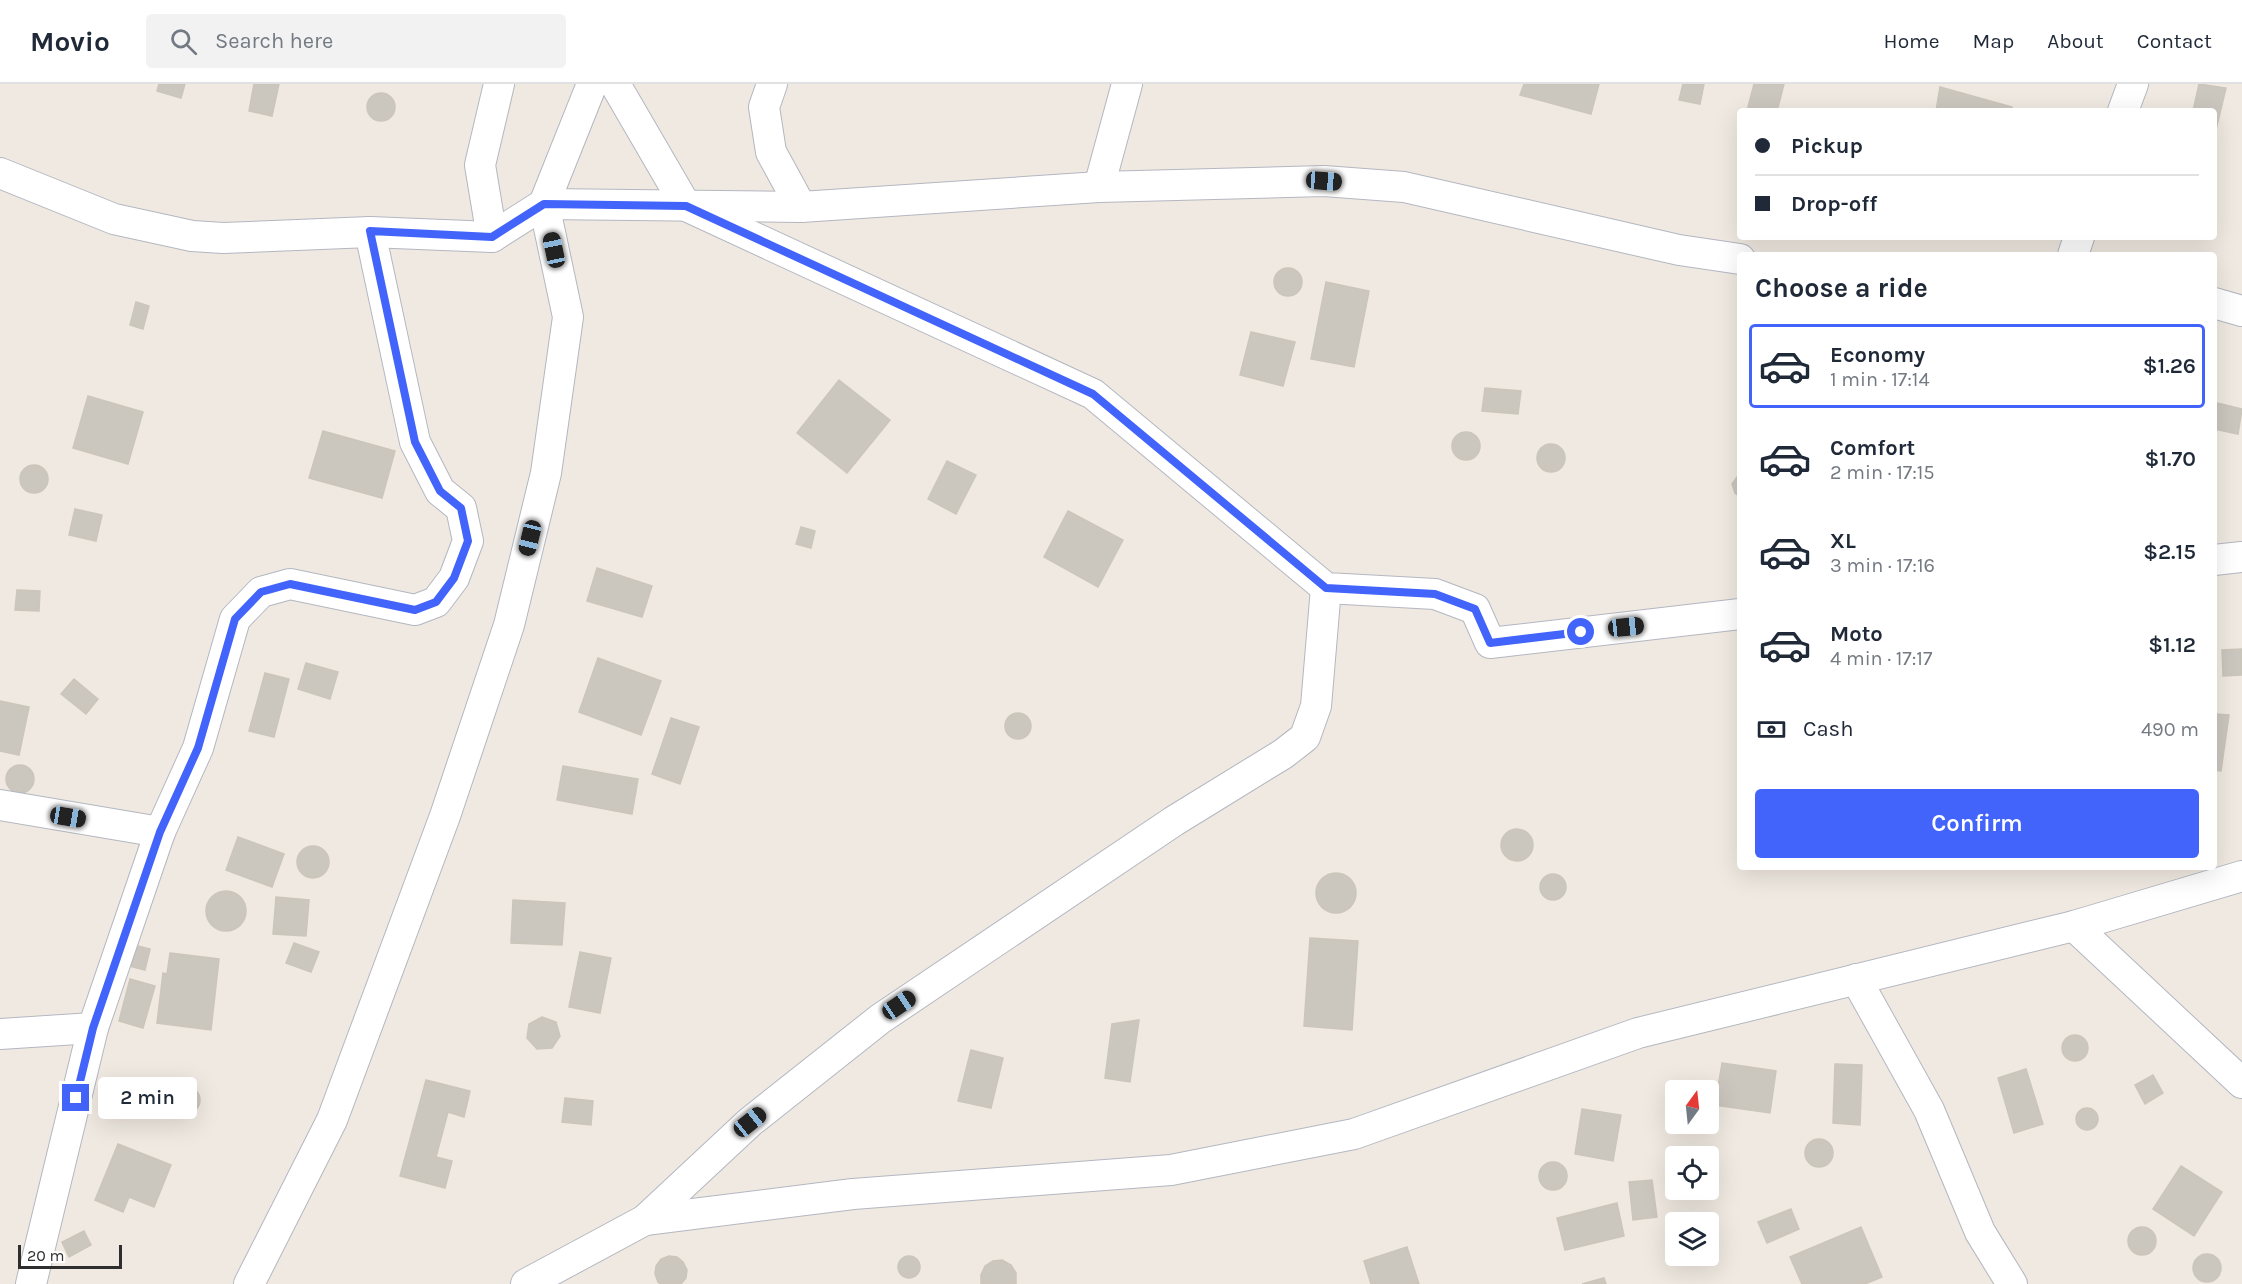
<!DOCTYPE html>
<meta charset="utf-8">
<style>
:root{--surface:#fff;--page:#f2f2f3;--text:#1f2937;--muted:#747a83;--line:#e0e1e3;--accent:#4264fb}
body{margin:0;font-family:Karla,sans-serif;background:var(--page);color:var(--text);height:100vh;display:flex;flex-direction:column;font-size:22px;white-space:nowrap}
*{box-sizing:border-box;margin:0}
p{font-size:20px;color:var(--muted)}
.icon{flex:none;width:33px;height:33px;fill:none;stroke:currentColor;stroke-width:2;stroke-linecap:round;stroke-linejoin:round}
.map{position:relative;flex:1;overflow:hidden}
.panel{position:absolute;left:1737px;top:168px;width:480px;height:618px;display:flex;flex-direction:column;background:var(--surface);border-radius:6px;box-shadow:0 6px 24px #0002}
.panel>*{flex:none}
.guide{position:absolute;left:1737px;top:24px;width:480px;height:132px;border-radius:6px;box-shadow:0 6px 24px #0002;display:grid;align-content:center;height:132px;padding:0 18px;background:var(--surface)}
.needle{width:39px;rotate:15deg}
.controls{position:absolute;left:1665px;top:996px;display:grid;gap:12px}
.controls a{display:grid;place-items:center;width:54px;height:54px;border-radius:6px;background:var(--surface);box-shadow:0 6px 24px #0002;font-size:30px}
.scale{position:absolute;left:18px;bottom:15px;width:104px;box-sizing:border-box;padding-left:6px;border:3px solid #2e2e2e;border-top:0;font-size:16px;line-height:21px;white-space:nowrap;color:#2e2e2e;-webkit-text-stroke:4px #fff;paint-order:stroke}
.end{position:absolute;width:27px;height:27px;margin:-14px;border:8px solid #4264fb;background:#fff;box-shadow:0 0 0 3px #fff}
.from{border-radius:50%}
.bubble{position:absolute;height:42px;border-radius:6px;background:var(--surface);box-shadow:0 6px 24px #0002;font-size:20px;font-weight:600;line-height:42px;text-align:center}
.car{position:absolute;width:18px;height:36px;margin:-18px -9px;border-radius:8px;box-shadow:0 0 4px 2px #0007;background:linear-gradient(#222 24%,#8ab4d8 0 40%,#222 0 76%,#8ab4d8 0 86%,#222 0)}
.guide b{display:flex;align-items:center;gap:21px;height:57px;font-size:22px}
.guide b+b{border-top:2px solid var(--line)}
.guide i{width:15px;height:15px;background:var(--text)}
ul{padding:0;list-style:none}
li{display:flex;align-items:center;gap:18px;height:84px;margin:0 12px 9px;padding:0 6px;border:3px solid transparent;border-radius:6px}
li div{flex:1}
li b{display:block;font-size:22px}
li em{font-style:normal;font-weight:600}
li.on{border-color:var(--accent)}
li>.icon{width:54px;height:54px;stroke-width:1.5}
h2{padding:0 18px;font-size:27px;line-height:72px}
.pay{display:flex;align-items:center;gap:15px;height:66px;padding:0 18px;font-size:22px}
.pay p{margin-inline-start:auto}
.button{display:flex;gap:12px;margin-top:auto;padding:12px 18px}
.button a{flex:1;height:69px;border-radius:6px;background:var(--accent);color:#fff;font-size:24px;font-weight:600;line-height:69px;text-align:center}
header{display:flex;align-items:center;gap:36px;box-sizing:border-box;height:84px;padding:0 30px;background:var(--surface);border-bottom:2px solid var(--line)}
header strong{font-size:28px}
nav{display:flex;gap:33px;margin-inline-start:auto;font-size:21px}
.search{width:420px;height:54px;background:var(--page);display:flex;align-items:center;gap:15px;box-sizing:border-box;padding:0 21px;border-radius:6px;color:var(--muted);font-size:22px}
.map>svg:first-child{display:block}
</style>
<header>
<strong>Movio</strong>
<div class="search"><svg class="icon" aria-label="search" viewBox="0 0 24 24"><circle cx="10" cy="10" r="6"/><path d="M15 15l6 6"/></svg>Search here</div>
<nav><a>Home</a><a>Map</a><a>About</a><a>Contact</a></nav>
</header>
<div class="map">
<svg width="2242" height="1200" viewBox="0 0 2242 1200">
<rect width="100%" height="100%" fill="#efe9e1"/>
<g fill="#cbc7bf" stroke="#cbc5ba" stroke-width="1.5">
<polygon points="159,0 185,0 181,14 157,7"/>
<polygon points="254,0 279,0 272,32 249,27"/>
<polygon points="1524,0 1599,0 1591,30 1520,11"/>
<polygon points="1683,0 1704,0 1700,20 1679,16"/>
<polygon points="1754,0 1784,0 1777,27 1747,27"/>
<polygon points="2199,0 2226,4 2214,54 2214,27 2193,27"/>
<polygon points="1940,3 2012,23 2011,27 1936,27"/>
<circle cx="381" cy="23" r="14"/>
<circle cx="1288" cy="198" r="14"/>
<polygon points="1326,198 1369,207 1354,283 1311,275"/>
<polygon points="136,218 149,222 143,245 130,241"/>
<polygon points="1251,248 1295,258 1283,302 1240,291"/>
<polygon points="839,296 890,336 847,389 797,349"/>
<polygon points="1485,304 1521,307 1518,330 1482,327"/>
<polygon points="88,312 143,328 128,380 73,364"/>
<polygon points="2217,319 2242,325 2238,350 2214,345"/>
<polygon points="323,347 395,367 382,414 309,394"/>
<circle cx="1466" cy="362" r="14"/>
<circle cx="1551" cy="374" r="14"/>
<polygon points="947,377 976,391 956,430 928,415"/>
<circle cx="34" cy="395" r="14"/>
<polygon points="1740,389 1740,413 1735,409 1732,400"/>
<polygon points="75,425 102,431 96,457 69,451"/>
<polygon points="1068,427 1123,456 1098,503 1044,473"/>
<polygon points="801,443 815,447 811,464 796,460"/>
<polygon points="597,484 652,502 642,533 587,517"/>
<polygon points="17,506 40,507 39,527 15,526"/>
<polygon points="2242,565 2242,591 2223,592 2222,566"/>
<polygon points="598,574 661,597 641,651 579,628"/>
<polygon points="306,579 338,588 330,615 298,605"/>
<polygon points="265,589 289,595 274,653 249,647"/>
<polygon points="74,595 98,615 86,630 61,610"/>
<polygon points="0,617 29,623 19,671 0,667"/>
<circle cx="1018" cy="642" r="13"/>
<polygon points="2214,630 2229,631 2221,687 2214,686"/>
<polygon points="671,634 699,643 680,700 652,690"/>
<circle cx="20" cy="695" r="14"/>
<polygon points="563,682 638,695 632,730 557,716"/>
<circle cx="1517" cy="761" r="16"/>
<polygon points="238,753 284,770 272,803 226,786"/>
<circle cx="313" cy="778" r="16"/>
<circle cx="1336" cy="809" r="20"/>
<circle cx="1553" cy="803" r="13"/>
<circle cx="226" cy="827" r="20"/>
<polygon points="276,813 309,816 306,852 273,850"/>
<polygon points="513,816 565,819 562,861 511,859"/>
<polygon points="1310,854 1358,857 1352,946 1304,942"/>
<polygon points="294,859 319,868 311,888 286,879"/>
<polygon points="130,860 150,865 145,886 125,881"/>
<polygon points="580,868 611,874 600,929 569,923"/>
<polygon points="170,869 219,875 211,946 157,939 163,889 167,890"/>
<polygon points="130,895 155,902 143,944 119,937"/>
<polygon points="542,933 556,938 560,952 552,964 537,965 527,954 529,940"/>
<polygon points="1139,936 1130,998 1105,994 1112,940"/>
<circle cx="2075" cy="964" r="13"/>
<polygon points="971,966 1003,974 991,1024 958,1017"/>
<polygon points="1722,979 1776,987 1770,1029 1715,1021"/>
<polygon points="1835,980 1862,981 1860,1041 1833,1039"/>
<polygon points="2026,985 2043,1040 2014,1049 1998,994"/>
<polygon points="2153,991 2163,1009 2145,1020 2135,1001"/>
<polygon points="426,996 470,1007 464,1033 448,1028 436,1073 452,1077 445,1104 400,1092"/>
<circle cx="187" cy="1016" r="13"/>
<polygon points="565,1014 593,1017 591,1041 562,1038"/>
<circle cx="2087" cy="1035" r="11"/>
<polygon points="1582,1025 1621,1031 1613,1077 1575,1070"/>
<circle cx="1819" cy="1069" r="14"/>
<polygon points="118,1060 171,1081 154,1123 129,1113 123,1128 95,1116"/>
<circle cx="1553" cy="1092" r="14"/>
<polygon points="2181,1082 2222,1108 2194,1152 2153,1125"/>
<polygon points="1652,1096 1657,1133 1633,1136 1629,1098"/>
<polygon points="1617,1119 1624,1152 1565,1166 1557,1134"/>
<polygon points="1791,1125 1799,1145 1767,1159 1758,1138"/>
<polygon points="1861,1143 1882,1193 1865,1200 1802,1200 1790,1173"/>
<circle cx="2142" cy="1157" r="14"/>
<polygon points="84,1147 91,1161 69,1173 62,1158"/>
<polygon points="1407,1163 1419,1200 1371,1200 1364,1177"/>
<circle cx="2207" cy="1184" r="14"/>
<polygon points="669,1172 677,1173 683,1178 687,1186 686,1194 681,1200 661,1200 658,1198 655,1190 656,1182 661,1175"/>
<circle cx="909" cy="1183" r="11"/>
<polygon points="1002,1176 1011,1181 1016,1189 1016,1200 981,1200 981,1191 985,1182 993,1177"/>
<polygon points="1604,1194 1606,1200 1582,1200"/>
</g>
<g fill="none" stroke-linecap="round" stroke-linejoin="round">
<defs>
<g id="street">
<polyline points="615,0 686,122 1093,310 1326,504 1435,510 1475,525 1490,559 1740,530"/>
<polyline points="772,0 764,23 771,68 801,123"/>
<polyline points="2123,27 2133,0"/>
<polyline points="0,89 114,135 192,152 223,154 370,148 492,153 544,120 801,123 1099,103 1324,97 1404,103 1679,166 1740,175"/>
<polyline points="1099,103 1127,0"/>
<polyline points="492,153 480,81 499,0"/>
<polyline points="2073,171 2079,153"/>
<polyline points="2214,219 2242,227"/>
<polyline points="2214,476 2242,473"/>
<polyline points="0,721 160,748"/>
<polyline points="2074,842 2242,999"/>
<polyline points="1856,895 1929,1026 1980,1148 2012,1200"/>
<polyline points="0,950 93,944"/>
<polyline points="645,1136 853,1110 1171,1086 1354,1050 1638,949 2074,842 2242,792"/>
<polyline points="31,1200 93,944 160,748 198,664 235,535 261,508 290,500 415,526 436,518 454,494 468,457 461,424 440,407 415,358 370,148"/>
<polyline points="249,1200 332,1036 445,732 509,541 546,389 568,233 544,120 592,0"/>
<polyline points="526,1200 645,1136 750,1038 880,935 1174,737 1283,670 1305,653 1316,622 1326,504"/>
</g>
</defs>
<use href="#street" stroke="#b4b7c1" stroke-width="32"/>
<use href="#street" stroke="#fff" stroke-width="30"/>
</g>
<g fill="none" stroke-linecap="round" stroke-linejoin="round">
<polyline stroke="#4264fb" stroke-width="8" points="76,1014 93,944 160,748 198,664 235,535 261,508 290,500 415,526 436,518 454,494 468,457 461,424 440,407 415,358 370,147 492,153 544,120 686,122 1093,310 1326,504 1435,510 1475,525 1490,559 1581,548"/>
</g>
</svg>
<div class="controls">
<a><svg class="needle" viewBox="-14 -14 28 28"><path d="M0-13l5 13h-10z" fill="#e53935"/><path d="M0 13l5-13h-10z" fill="#747a83"/></svg></a>
<a><svg class="icon" aria-label="locate" viewBox="0 0 24 24"><circle cx="12" cy="12" r="6"/><path d="M12 2v4M12 18v4M2 12h4M18 12h4"/></svg></a>
<a><svg class="icon" aria-label="layers" viewBox="0 0 24 24"><path d="M12 4l9 5-9 5-9-5zM3 14l9 5 9-5"/></svg></a>
</div>
<div class="scale">20 m</div>
<i class="end from" style="left:1581px;top:548px"></i>
<i class="end" style="left:76px;top:1014px"></i>
<div class="bubble" style="left:98px;top:993px;width:99px">2 min</div>
<i class="car" style="left:1324px;top:97px;rotate:94deg"></i>
<i class="car" style="left:554px;top:166px;rotate:348deg"></i>
<i class="car" style="left:530px;top:454px;rotate:194deg"></i>
<i class="car" style="left:1626px;top:543px;rotate:84deg"></i>
<i class="car" style="left:68px;top:733px;rotate:99deg"></i>
<i class="car" style="left:899px;top:921px;rotate:56deg"></i>
<i class="car" style="left:750px;top:1038px;rotate:51deg"></i>
<div class="guide">
<b><i class="from"></i>Pickup</b>
<b><i></i>Drop-off</b>
</div>
<section class="panel">
<h2>Choose a ride</h2>
<ul>
<li class="on"><svg class="icon" aria-label="car" viewBox="0 0 24 24"><path d="M5 17H2v-5l4-1 3-4h7l3 4 3 1v5h-3M9 17h6M6 11h13"/><circle cx="7" cy="17" r="2"/><circle cx="17" cy="17" r="2"/></svg><div><b>Economy</b><p>1 min · 17:14</p></div><em>$1.26</em></li>
<li><svg class="icon" aria-label="car" viewBox="0 0 24 24"><path d="M5 17H2v-5l4-1 3-4h7l3 4 3 1v5h-3M9 17h6M6 11h13"/><circle cx="7" cy="17" r="2"/><circle cx="17" cy="17" r="2"/></svg><div><b>Comfort</b><p>2 min · 17:15</p></div><em>$1.70</em></li>
<li><svg class="icon" aria-label="car" viewBox="0 0 24 24"><path d="M5 17H2v-5l4-1 3-4h7l3 4 3 1v5h-3M9 17h6M6 11h13"/><circle cx="7" cy="17" r="2"/><circle cx="17" cy="17" r="2"/></svg><div><b>XL</b><p>3 min · 17:16</p></div><em>$2.15</em></li>
<li><svg class="icon" aria-label="car" viewBox="0 0 24 24"><path d="M5 17H2v-5l4-1 3-4h7l3 4 3 1v5h-3M9 17h6M6 11h13"/><circle cx="7" cy="17" r="2"/><circle cx="17" cy="17" r="2"/></svg><div><b>Moto</b><p>4 min · 17:17</p></div><em>$1.12</em></li>
</ul>
<div class="pay"><svg class="icon" aria-label="cash" viewBox="0 0 24 24"><path d="M3 7h18v10H3z"/><circle cx="12" cy="12" r="2"/></svg>Cash<p>490 m</p></div>
<div class="button"><a>Confirm</a></div>
</section>
</div>
